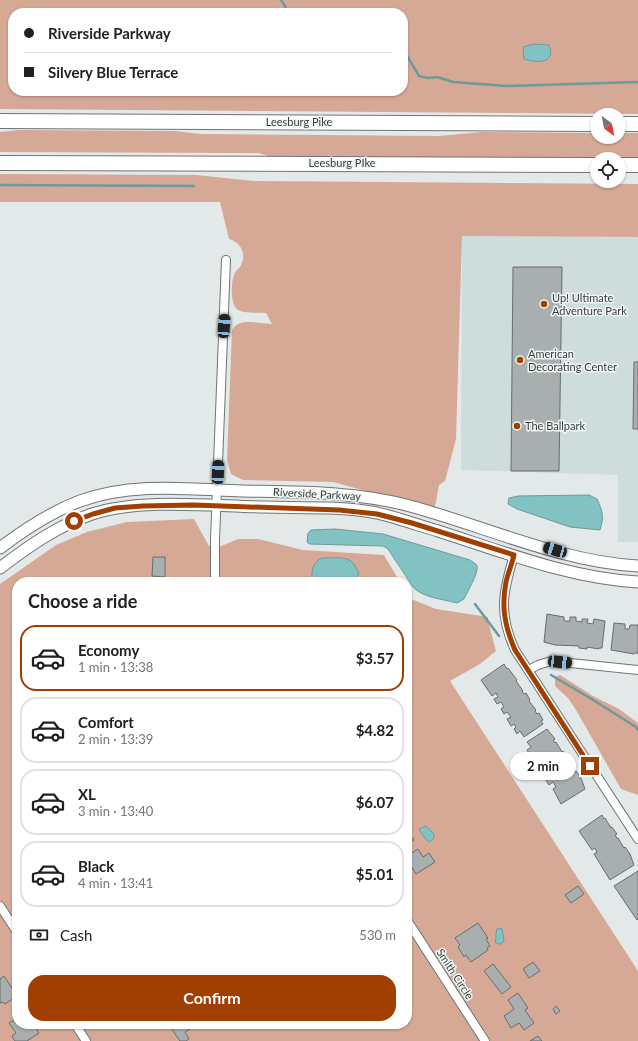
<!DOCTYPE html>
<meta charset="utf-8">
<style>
:root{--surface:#fff;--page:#f2f2f2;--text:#202124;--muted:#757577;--line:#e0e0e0;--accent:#a13f00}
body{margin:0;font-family:Lato,sans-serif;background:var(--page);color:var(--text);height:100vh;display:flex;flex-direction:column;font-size:15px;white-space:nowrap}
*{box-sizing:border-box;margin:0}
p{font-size:13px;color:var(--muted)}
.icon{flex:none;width:22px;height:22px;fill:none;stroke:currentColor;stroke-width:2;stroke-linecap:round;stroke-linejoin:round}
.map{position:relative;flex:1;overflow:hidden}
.side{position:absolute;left:12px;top:577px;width:400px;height:452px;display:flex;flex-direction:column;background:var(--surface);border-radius:16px;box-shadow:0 1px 3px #0004}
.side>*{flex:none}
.guide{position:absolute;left:8px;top:8px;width:400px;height:88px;border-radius:16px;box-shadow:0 1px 3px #0004;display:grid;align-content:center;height:88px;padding:0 16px;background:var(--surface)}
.needle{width:26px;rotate:148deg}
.controls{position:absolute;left:590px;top:108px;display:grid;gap:8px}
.controls a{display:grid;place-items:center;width:36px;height:36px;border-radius:50%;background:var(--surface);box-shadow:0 1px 3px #0004;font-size:20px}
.end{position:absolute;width:18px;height:18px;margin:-9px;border:5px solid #a13f00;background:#fff;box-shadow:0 0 0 2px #fff}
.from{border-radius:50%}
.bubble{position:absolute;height:28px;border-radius:14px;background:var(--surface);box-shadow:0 1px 3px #0004;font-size:13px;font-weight:700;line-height:28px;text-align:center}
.car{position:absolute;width:12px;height:24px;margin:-12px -6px;border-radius:5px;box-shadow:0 0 3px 1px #0007;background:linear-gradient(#222 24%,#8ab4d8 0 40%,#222 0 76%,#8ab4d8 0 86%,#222 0)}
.guide b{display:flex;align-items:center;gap:14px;height:38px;font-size:15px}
.guide b+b{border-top:1px solid var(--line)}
.guide i{width:10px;height:10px;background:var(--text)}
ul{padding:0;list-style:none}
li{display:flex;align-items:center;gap:12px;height:66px;margin:0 8px 6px;padding:0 8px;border:2px solid var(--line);border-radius:16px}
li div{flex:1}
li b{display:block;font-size:15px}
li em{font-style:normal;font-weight:700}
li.on{border-color:var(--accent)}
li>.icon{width:36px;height:36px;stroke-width:1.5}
h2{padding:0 16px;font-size:18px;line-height:48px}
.pay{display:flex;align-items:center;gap:10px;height:44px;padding:0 16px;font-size:15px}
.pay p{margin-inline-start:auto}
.primary-button{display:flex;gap:8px;margin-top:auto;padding:8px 16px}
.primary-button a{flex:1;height:46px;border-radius:16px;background:var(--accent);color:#fff;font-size:16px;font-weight:700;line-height:46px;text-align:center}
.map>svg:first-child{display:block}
</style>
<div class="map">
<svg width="638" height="1041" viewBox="0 0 638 1041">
<rect width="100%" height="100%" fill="#e3e9e9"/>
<polygon fill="#cedcdc" points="462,236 638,237 638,542 618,542 618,475 461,470"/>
<g fill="#d6a996" fill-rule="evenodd">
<path d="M0,0H638V114L0,109ZM13,13H403V91H13Z"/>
<polygon points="19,130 175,131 201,134 439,136 482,132 597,133 597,137 619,137 619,133 638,133 638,159 268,156 259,153 227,153 0,152 0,132"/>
<path d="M0,174L196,175L254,181L638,184V237L462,236L456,439L445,481L439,485L435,507L404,498L369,492L333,482L243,480L231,474L227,460L232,330C239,317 260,324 272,324L266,313C258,312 246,314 238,310C230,306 231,283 234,275C235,271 239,269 241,265C247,253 240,242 229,239L220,202H0Z"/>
<polygon points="194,519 209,546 219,547 238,539 258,539 303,550 384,555 400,582 17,582 17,1024 407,1024 407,593 411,599 436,609 488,617 488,621 496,651 480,664 450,681 638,971 638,1041 0,1041 0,584 56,545 87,532 127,522"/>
<polygon points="560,675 593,696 619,709 638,723 638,795 621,789 576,710 568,698 555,686 555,677"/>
</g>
<g fill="#83c2c3" stroke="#6d9a9a">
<path d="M534,44L549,45C557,64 536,63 524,59L523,47Z"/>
<path d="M589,495L597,499C603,512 604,517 600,530L570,527L517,509L508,504L509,498L518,496Z"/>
<path d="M335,529L383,534L470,560C472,562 476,563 477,566C479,573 467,592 464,599L457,603C443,599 423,598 413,587L388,549L383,546L309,544L307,542L308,533L311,530Z"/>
<path d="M322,558C340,558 352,554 359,574L357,577L340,582H313C310,572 313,562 322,558Z"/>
<path d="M426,826L433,833L434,837C433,840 432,841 428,842C427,841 420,831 419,829Z"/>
<path d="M499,928L502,929L504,941L501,944H498L495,942C497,937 495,934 497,929Z"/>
</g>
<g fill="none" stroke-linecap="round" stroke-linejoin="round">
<g stroke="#6d9a9a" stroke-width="2.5">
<polyline points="281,0 285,6 287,13"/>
<polyline points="403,53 406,54 419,76 428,78 437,77 453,82 507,86 638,82"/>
<polyline points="0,185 194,186"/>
<polyline points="475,604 499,636"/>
<polyline points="551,675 590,698 636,727 638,730"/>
</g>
</g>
<g fill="#a9afaf" stroke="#686d6e">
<polygon points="513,267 562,267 559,471 511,471"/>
<polygon points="634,362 638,362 638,429 633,429"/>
<polygon points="153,557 165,557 165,577 152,576"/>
<polygon points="547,614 564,617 564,621 570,621 570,617 576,617 576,621 582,622 582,619 588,619 587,623 593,624 594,619 605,621 602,648 599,648 599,649 587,647 587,649 579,648 579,646 555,645 544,642"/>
<polygon points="614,623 625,624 625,629 629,629 630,625 638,625 638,654 638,653 634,653 634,654 611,650"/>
<polygon points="504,664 507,669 508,668 517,680 516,681 523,691 522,692 524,694 526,693 530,700 529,701 536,710 535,711 537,714 539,713 543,720 541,721 543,724 524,737 520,731 517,734 514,729 516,727 514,724 511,726 507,719 511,717 507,712 504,714 501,709 504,707 501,702 497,704 494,699 498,697 496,693 492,696 481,680"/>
<polygon points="547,729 555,739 553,740 555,743 556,742 562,752 563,751 568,759 566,760 568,762 569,762 575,772 576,771 581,778 585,789 561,804 553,789 556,787 553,782 549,785 546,780 549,777 546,773 543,774 533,760 536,758 533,753 530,755 527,750 531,747 527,742"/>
<polygon points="602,815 604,819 605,818 611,828 612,827 617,834 615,835 617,838 618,838 624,848 625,847 630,854 634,865 610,880 594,854 597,852 595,848 592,850 579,831"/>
<polygon points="407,831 414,840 407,845"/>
<polygon points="418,849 423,857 429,853 435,862 416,874 407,859 407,856"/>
<polygon points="638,871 638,919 637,920 614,886"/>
<polygon points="578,886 584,894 571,903 565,895"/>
<polygon points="478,923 488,938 486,939 490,946 487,948 488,950 471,962 466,955 464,957 458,947 460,945 455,938"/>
<polygon points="533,962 540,971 529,978 523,969"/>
<polygon points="493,964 511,987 502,994 484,971"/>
<polygon points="4,976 17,996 5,1004 3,1002 0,1003 0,979"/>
<polygon points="518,993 528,1008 525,1010 534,1023 524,1030 519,1023 511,1028 504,1016 514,1009 508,1000"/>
<polygon points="556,1006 560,1011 556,1014 553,1009"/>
<polygon points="17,1018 17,1024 33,1024 39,1033 27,1041 15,1041 12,1036 16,1033 9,1023"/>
<polygon points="170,1024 187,1024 190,1029 185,1032 189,1039 186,1041 180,1041 171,1028 172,1027"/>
<polygon points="538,1036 542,1041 530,1041"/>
</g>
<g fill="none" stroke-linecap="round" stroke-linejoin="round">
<defs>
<g id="minor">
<path d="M514,555C503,592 498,613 515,650L638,839"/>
<polyline points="215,582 215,540 226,260"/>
<polyline points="529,670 538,665 551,661 638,670"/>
<polyline points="0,906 17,932"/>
<polyline points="407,920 485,1041"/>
<polyline points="75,1024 86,1041"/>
</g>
<g id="secondary">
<path d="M0,548C25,529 51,512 80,501C132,482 188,489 242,491C298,492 355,491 410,506C484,526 562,562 638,566"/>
<path d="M0,568C29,546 57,526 92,514C141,498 211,506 264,507C301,508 341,506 377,513C398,518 418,525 438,531C504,552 569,578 638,582"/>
</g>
<g id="motorway">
<polyline points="0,121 597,124"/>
<polyline points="619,124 638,124"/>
<polyline points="0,163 597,165"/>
<polyline points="619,165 638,165"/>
</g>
</defs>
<use href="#minor" stroke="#6f7475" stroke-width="10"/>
<use href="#secondary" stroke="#6f7475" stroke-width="13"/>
<use href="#motorway" stroke="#6f7475" stroke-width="16"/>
<use href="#minor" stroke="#fff" stroke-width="8"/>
<use href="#secondary" stroke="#fff" stroke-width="11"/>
<use href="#motorway" stroke="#fff" stroke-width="14"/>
</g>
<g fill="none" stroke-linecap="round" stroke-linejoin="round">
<path stroke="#a13f00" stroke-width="5" d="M74,521L93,514L115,508L143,506L194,505L339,510L377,514L412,523L514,555C512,564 508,573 506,582C501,607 505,627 515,650L590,766"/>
</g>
<g fill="#a13f00" stroke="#f0f7f7" stroke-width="1.5">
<circle cx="544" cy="304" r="4"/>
<circle cx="520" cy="360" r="4"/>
<circle cx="517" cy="426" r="4"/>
</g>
<g text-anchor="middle" stroke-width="3" stroke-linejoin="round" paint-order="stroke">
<g font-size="11" fill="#3a3c3c" stroke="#f0f7f7">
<text x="299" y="126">Leesburg Pike</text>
<text x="342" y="167">Leesburg PIke</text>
<text transform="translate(317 494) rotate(3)" y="4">Riverside Parkway</text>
<text transform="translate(455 974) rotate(57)" y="4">Smith Circle</text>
</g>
<g font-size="11" fill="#3a3c3c" stroke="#f0f7f7" text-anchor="start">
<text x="552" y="302">Up! Ultimate<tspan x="552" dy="13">Adventure Park</tspan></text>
<text x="528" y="358">American<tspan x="528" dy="13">Decorating Center</tspan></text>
<text x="525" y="430">The Ballpark</text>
</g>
</g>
</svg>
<div class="controls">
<a><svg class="needle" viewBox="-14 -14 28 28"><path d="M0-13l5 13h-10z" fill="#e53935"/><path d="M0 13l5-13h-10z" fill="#757577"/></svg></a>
<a><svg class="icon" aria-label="locate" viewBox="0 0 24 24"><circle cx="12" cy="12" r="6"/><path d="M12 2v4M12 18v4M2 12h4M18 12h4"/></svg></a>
</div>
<i class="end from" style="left:74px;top:521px"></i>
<i class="end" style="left:590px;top:766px"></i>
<div class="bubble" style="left:510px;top:752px;width:66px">2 min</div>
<i class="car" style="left:224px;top:326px;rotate:4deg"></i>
<i class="car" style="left:218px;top:472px;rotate:2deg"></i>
<i class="car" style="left:555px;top:550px;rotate:286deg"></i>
<i class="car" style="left:560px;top:662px;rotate:96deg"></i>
<div class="guide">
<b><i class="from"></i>Riverside Parkway</b>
<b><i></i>Silvery Blue Terrace</b>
</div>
<section class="side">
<h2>Choose a ride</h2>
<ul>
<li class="on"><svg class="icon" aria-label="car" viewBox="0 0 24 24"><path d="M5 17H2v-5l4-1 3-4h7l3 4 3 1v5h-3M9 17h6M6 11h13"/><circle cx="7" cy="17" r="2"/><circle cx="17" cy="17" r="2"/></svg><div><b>Economy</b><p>1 min · 13:38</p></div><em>$3.57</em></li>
<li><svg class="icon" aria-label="car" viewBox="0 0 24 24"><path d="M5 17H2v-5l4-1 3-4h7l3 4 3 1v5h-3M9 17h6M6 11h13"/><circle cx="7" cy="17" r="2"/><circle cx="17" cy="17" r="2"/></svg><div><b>Comfort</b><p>2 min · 13:39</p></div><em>$4.82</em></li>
<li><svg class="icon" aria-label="car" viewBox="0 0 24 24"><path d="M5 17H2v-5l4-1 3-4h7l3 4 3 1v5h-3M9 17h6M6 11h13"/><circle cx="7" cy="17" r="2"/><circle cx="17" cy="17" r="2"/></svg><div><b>XL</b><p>3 min · 13:40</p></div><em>$6.07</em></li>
<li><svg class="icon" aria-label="car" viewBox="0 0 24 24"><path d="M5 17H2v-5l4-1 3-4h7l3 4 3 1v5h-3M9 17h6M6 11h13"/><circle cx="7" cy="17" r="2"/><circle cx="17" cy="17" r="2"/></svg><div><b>Black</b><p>4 min · 13:41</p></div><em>$5.01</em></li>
</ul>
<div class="pay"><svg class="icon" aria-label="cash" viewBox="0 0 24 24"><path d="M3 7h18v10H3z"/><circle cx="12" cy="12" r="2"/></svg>Cash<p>530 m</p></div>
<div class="primary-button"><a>Confirm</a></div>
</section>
</div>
